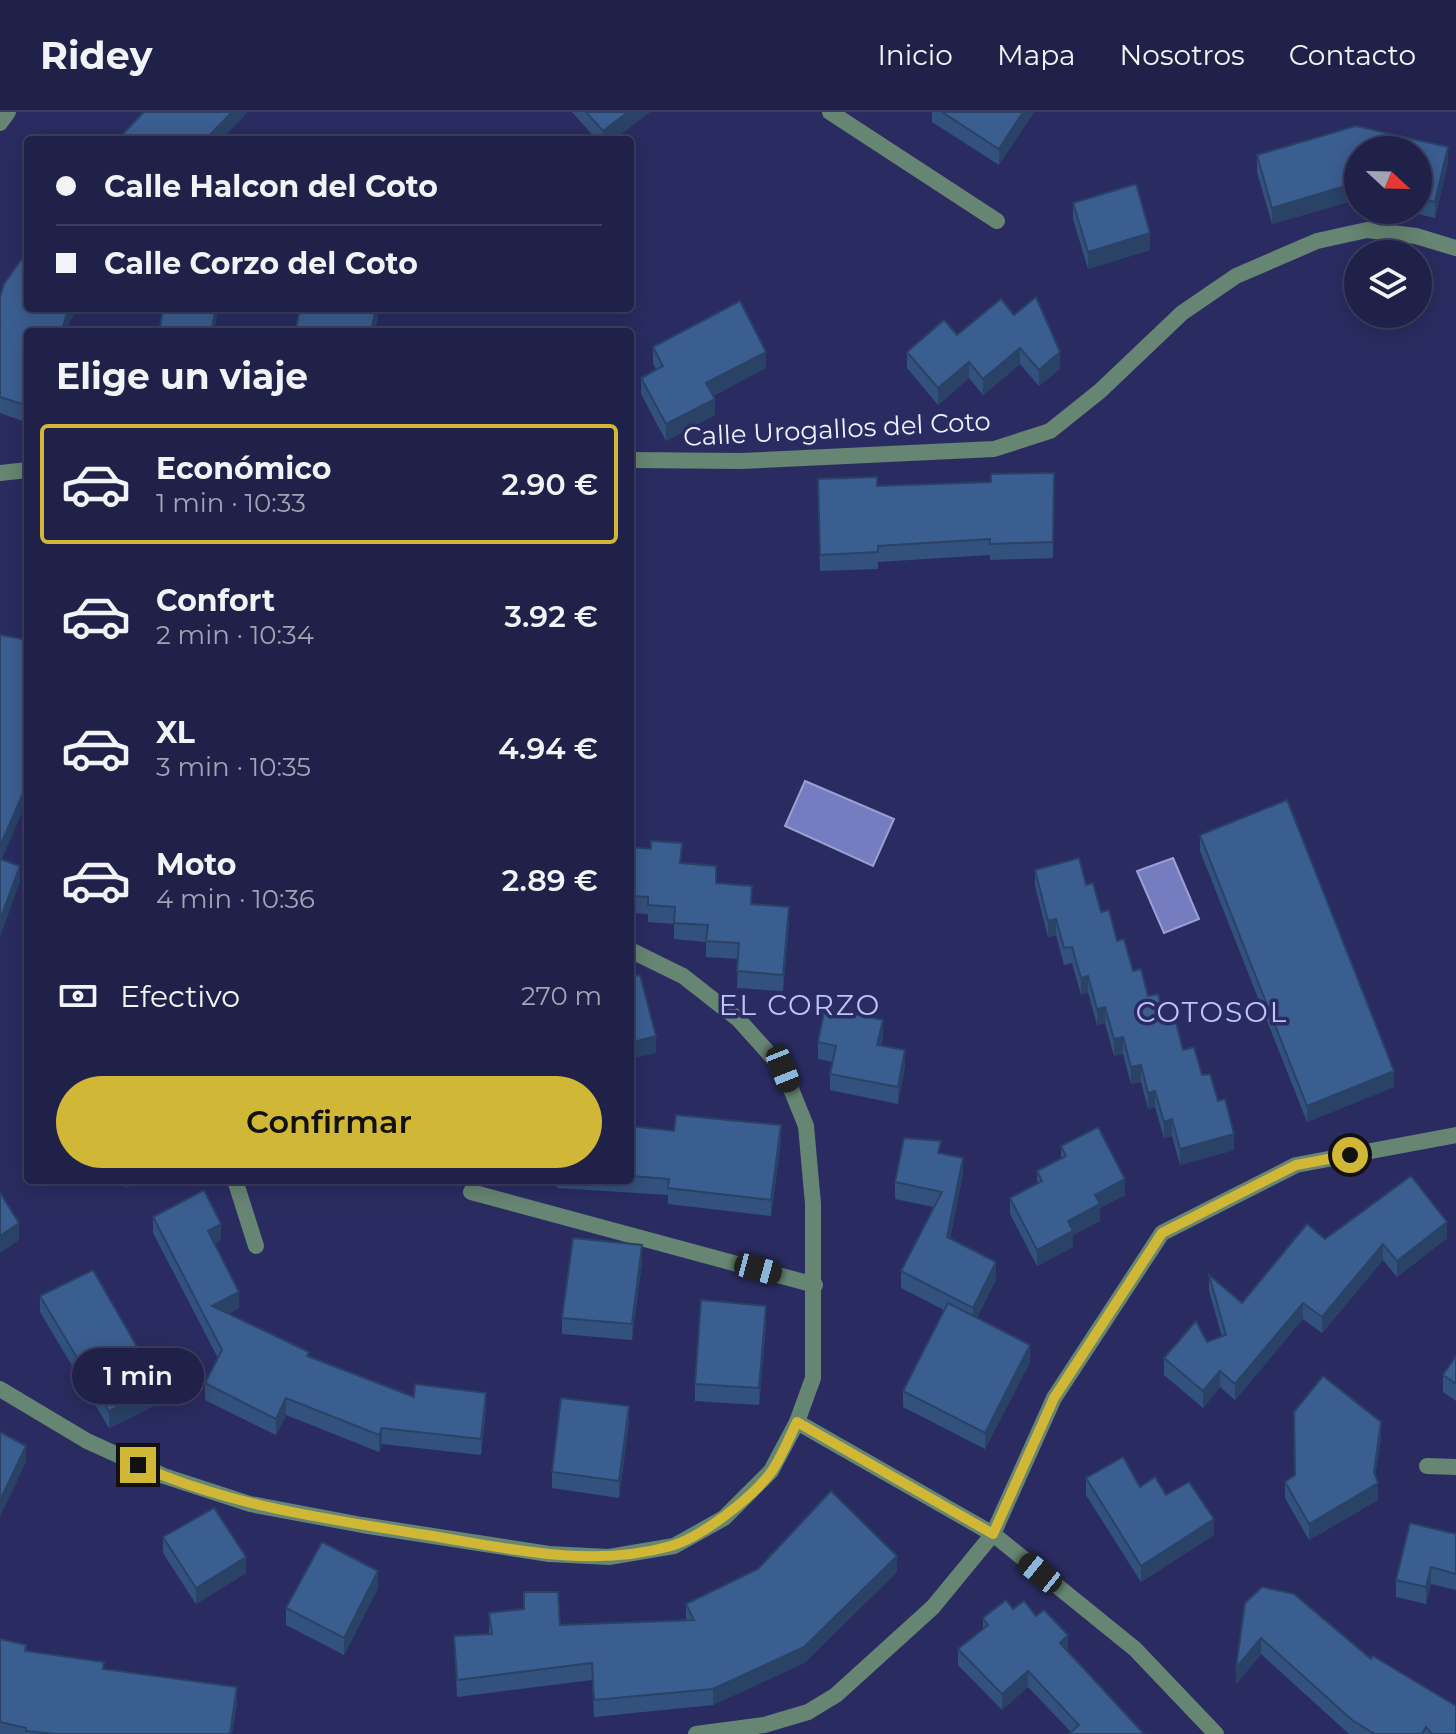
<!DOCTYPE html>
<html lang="es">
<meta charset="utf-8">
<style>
:root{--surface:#202149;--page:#282950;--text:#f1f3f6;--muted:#a2a3b4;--line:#3d3e61;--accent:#d0b736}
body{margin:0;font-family:Montserrat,sans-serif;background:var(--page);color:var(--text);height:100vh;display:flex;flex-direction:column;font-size:30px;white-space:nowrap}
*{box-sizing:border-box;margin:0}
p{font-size:26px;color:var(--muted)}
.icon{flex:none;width:44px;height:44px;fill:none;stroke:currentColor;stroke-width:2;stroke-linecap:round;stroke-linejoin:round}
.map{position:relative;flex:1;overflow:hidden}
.sheet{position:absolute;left:24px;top:216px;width:610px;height:856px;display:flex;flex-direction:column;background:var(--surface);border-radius:8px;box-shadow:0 4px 20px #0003,0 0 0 2px var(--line)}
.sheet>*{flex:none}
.hud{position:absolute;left:24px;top:24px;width:610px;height:176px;border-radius:8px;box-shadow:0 4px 20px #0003,0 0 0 2px var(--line);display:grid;align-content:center;height:176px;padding:0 32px;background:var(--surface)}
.needle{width:52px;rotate:112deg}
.controls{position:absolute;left:1344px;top:24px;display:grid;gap:16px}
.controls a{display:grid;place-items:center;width:88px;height:88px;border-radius:50%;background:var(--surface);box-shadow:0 4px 20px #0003,0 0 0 2px var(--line);font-size:40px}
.end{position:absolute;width:36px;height:36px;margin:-18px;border:10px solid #d0b736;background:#111;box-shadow:0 0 0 4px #111}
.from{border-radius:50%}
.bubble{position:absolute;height:56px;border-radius:28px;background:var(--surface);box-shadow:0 4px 20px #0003,0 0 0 2px var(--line);font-size:26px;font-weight:600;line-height:56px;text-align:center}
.car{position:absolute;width:24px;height:48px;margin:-24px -12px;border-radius:10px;box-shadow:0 0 6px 2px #0007;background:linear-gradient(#222 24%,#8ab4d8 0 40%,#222 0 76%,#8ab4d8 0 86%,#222 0)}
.hud b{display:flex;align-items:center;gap:28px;height:76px;font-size:30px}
.hud b+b{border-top:2px solid var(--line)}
.hud i{width:20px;height:20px;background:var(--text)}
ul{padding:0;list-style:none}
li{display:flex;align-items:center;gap:24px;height:120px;margin:0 16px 12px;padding:0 16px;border:4px solid transparent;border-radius:8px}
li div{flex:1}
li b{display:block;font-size:30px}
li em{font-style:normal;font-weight:600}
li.selected{border-color:var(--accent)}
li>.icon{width:72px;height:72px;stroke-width:1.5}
h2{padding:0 32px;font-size:36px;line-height:96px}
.pay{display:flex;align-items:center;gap:20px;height:88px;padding:0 32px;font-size:30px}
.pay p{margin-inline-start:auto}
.button{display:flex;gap:16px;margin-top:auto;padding:16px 32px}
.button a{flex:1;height:92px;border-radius:48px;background:var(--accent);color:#111;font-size:32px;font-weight:600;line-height:92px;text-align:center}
header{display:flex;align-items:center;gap:48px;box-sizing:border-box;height:112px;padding:0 40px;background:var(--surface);border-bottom:2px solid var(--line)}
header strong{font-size:38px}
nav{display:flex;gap:44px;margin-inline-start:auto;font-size:28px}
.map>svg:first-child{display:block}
</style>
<header>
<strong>Ridey</strong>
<nav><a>Inicio</a><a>Mapa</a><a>Nosotros</a><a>Contacto</a></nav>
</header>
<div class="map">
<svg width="1456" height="1622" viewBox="0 0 1456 1622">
<rect width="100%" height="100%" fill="#2a2c61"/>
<g fill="#757dc0" stroke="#9aa0d3" stroke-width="2">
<polygon points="805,669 894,707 873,754 785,714"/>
<polygon points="1173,746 1199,807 1164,821 1137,759"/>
</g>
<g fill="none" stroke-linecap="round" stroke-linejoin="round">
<g stroke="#668572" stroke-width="16">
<polyline points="830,0 997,109"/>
<polyline points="0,11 8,0"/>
<polyline points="630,348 741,349 994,337 1050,319 1100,279 1182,201 1236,164 1317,129 1367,118 1416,124 1456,136"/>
<polyline points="0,361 28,358"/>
<polyline points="235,1068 256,1134"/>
<polyline points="471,1080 815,1173"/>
<polyline points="0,1277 87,1329 164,1364 250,1392 362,1413 549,1442 609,1445 674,1434 724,1406 771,1359 797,1310 813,1266 813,1092 806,1014 783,957 738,907 683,864 630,838"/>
<polyline points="797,1310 993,1422 1135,1537 1216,1622"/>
<polyline points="1427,1354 1456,1355"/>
<polyline points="696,1622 764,1613 808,1600 836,1583 933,1495 993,1422 1054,1286 1162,1121 1296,1053 1456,1023"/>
</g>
</g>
<g fill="#33517d">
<polygon points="572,0 650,0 613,28 597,28"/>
<polygon points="932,0 1034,0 999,53 932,10"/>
<polygon points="1356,14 1448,35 1448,51 1435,106 1401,98 1418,98 1418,38 1358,38 1358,88 1355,88 1272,112 1257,60 1257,43"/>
<polygon points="1073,91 1150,138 1088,157 1073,107"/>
<polygon points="0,185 70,209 28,220 28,311 0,301"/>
<polygon points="1001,187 1060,257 1039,274 1020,252 983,283 969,266 938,293 907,256 907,240 957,223"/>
<polygon points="653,235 766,256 713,284 715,303 666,329 641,282 641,266 656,258 653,251"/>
<polygon points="1054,361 1053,446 990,448 990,443 878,450 878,457 820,459 818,367 877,374 991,370"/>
<polygon points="1200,723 1394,975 1307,1010 1200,739"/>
<polygon points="630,735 682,751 752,792 789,811 783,879 737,876 738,847 706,845 706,830 674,827 674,812 648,810 648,802 630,801"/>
<polygon points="1035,758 1086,773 1133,859 1218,989 1234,1038 1180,1053 1172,1024 1164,1026 1155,995 1148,997 1141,970 1131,972 1123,942 1114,944 1105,911 1097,913 1088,880 1081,883 1072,851 1064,853 1056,823 1048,825 1035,774"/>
<polygon points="883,924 881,934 905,954 898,992 830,978 830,962 833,950 818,947 818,930"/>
<polygon points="630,1014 781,1030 771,1104 668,1092 668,1083 557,1076 557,1068 630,1068"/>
<polygon points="1061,1034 1125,1083 1100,1096 1100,1109 1073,1123 1073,1135 1037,1154 1010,1102 1010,1086 1037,1072 1037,1059 1061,1047"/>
<polygon points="941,1042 963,1062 950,1127 996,1167 977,1206 1030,1250 985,1337 903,1295 903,1279 944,1198 901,1176 901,1159 934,1095 895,1087 895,1070"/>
<polygon points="153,1105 221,1128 214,1132 239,1196 228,1202 309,1244 414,1285 486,1297 481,1343 382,1332 379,1340 286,1303 276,1323 205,1288 205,1271 218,1246 153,1121"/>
<polygon points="1447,1126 1397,1165 1383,1148 1322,1221 1303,1207 1235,1288 1220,1275 1203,1296 1164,1263 1164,1246 1222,1225 1209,1179 1209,1163 1242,1191 1325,1127"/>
<polygon points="642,1149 632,1228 562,1222 562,1206"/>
<polygon points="40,1184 160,1291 109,1316 40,1200"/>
<polygon points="766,1211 759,1293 695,1289 695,1272"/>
<polygon points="1456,1244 1456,1289 1443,1280 1443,1263"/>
<polygon points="629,1310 619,1386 552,1376 552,1360"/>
<polygon points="1381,1326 1375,1364 1378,1388 1309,1428 1285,1386 1285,1370"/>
<polygon points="1086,1366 1140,1375 1166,1383 1214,1423 1141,1470 1086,1383"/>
<polygon points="1456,1422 1456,1478 1431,1472 1426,1492 1396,1485 1396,1468"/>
<polygon points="163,1425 246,1461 196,1492 163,1441"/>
<polygon points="897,1460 804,1551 713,1593 594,1605 592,1568 457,1585 454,1524 489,1522 489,1501 560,1513 686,1508 686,1492"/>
<polygon points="378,1476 344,1543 286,1513 286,1496"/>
<polygon points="1245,1491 1371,1547 1456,1622 1349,1622 1261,1542 1236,1572"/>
<polygon points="1013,1497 1068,1540 1144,1622 1071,1620 1028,1575 1002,1598 958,1553 958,1537 983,1517 983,1506"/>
<polygon points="0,1527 26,1539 104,1557 237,1591 232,1622 0,1622"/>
</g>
<g fill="#294266">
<polygon points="232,0 248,0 221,28 205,28"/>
<polygon points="628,0 650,0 613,28 603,28 603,19"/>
<polygon points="1023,0 1034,0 999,53 999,37"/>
<polygon points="1448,35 1448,51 1435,106 1435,90"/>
<polygon points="1355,71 1355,88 1272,112 1272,96"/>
<polygon points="1150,121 1150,138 1088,157 1088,140"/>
<polygon points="69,196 79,196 70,209 66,220 61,220"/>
<polygon points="216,196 217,196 217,206 214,220 211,220"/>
<polygon points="376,196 380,196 375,220 371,220"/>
<polygon points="1020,236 1020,252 983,283 983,267"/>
<polygon points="766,240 766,256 706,288 706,271"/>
<polygon points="1060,240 1060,257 1039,274 1039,258"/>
<polygon points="969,250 969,266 938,293 938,276"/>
<polygon points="715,287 715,303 666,329 666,312"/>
<polygon points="28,670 28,687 0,751 0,734"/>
<polygon points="20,754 20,770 0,825 0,808"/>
<polygon points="789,795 789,811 783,879 783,863"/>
<polygon points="1056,807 1056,823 1048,825 1048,809"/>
<polygon points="1088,864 1088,880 1081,883 1081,866"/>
<polygon points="1105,895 1105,911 1097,913 1097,897"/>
<polygon points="883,908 883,924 877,949 877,933"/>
<polygon points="656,924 656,941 630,947 630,931"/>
<polygon points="1123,925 1123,942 1114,944 1114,927"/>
<polygon points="905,938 905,954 898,992 898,975"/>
<polygon points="1141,953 1141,970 1131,972 1131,955"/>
<polygon points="1394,959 1394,975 1307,1010 1307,994"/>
<polygon points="1155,979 1155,995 1148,997 1148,981"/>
<polygon points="1172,1007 1172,1024 1164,1026 1164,1010"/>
<polygon points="781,1013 781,1030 771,1104 771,1088"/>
<polygon points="1234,1022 1234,1038 1180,1053 1180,1037"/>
<polygon points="963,1046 963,1062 947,1142 947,1125"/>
<polygon points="1125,1067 1125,1083 1100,1096 1100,1109 1073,1123 1073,1135 1037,1154 1037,1138 1095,1083"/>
<polygon points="125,1068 155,1068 125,1076"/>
<polygon points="1447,1110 1447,1126 1397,1165 1397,1149"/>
<polygon points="19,1111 19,1128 0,1141 0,1124"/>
<polygon points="221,1112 221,1128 208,1135 208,1119"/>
<polygon points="1383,1132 1383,1148 1322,1221 1322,1205"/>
<polygon points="642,1133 642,1149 632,1228 632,1212"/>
<polygon points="996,1150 996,1167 973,1213 973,1196"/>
<polygon points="239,1180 239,1196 212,1210 212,1194"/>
<polygon points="1303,1191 1303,1207 1235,1288 1235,1272"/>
<polygon points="766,1194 766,1211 759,1293 759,1276"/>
<polygon points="1030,1233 1030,1250 985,1337 985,1321"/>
<polygon points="1220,1259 1220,1275 1203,1296 1203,1279"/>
<polygon points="160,1275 160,1291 109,1316 109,1299"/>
<polygon points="486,1281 486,1297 481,1343 481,1327"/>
<polygon points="286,1286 286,1303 276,1323 276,1307"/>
<polygon points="629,1294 629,1310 619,1386 619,1369"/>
<polygon points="1381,1310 1381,1326 1374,1373 1378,1371 1378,1388 1309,1428 1309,1412 1374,1360"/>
<polygon points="382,1316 382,1332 379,1340 379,1323"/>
<polygon points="26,1334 26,1350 0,1405 0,1388"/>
<polygon points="1214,1407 1214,1423 1141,1470 1141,1454"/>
<polygon points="897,1444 897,1460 804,1551 713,1593 713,1577"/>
<polygon points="246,1445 246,1461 196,1492 196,1476"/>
<polygon points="1431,1455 1431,1472 1426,1492 1426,1475"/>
<polygon points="378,1459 378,1476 344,1543 344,1526"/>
<polygon points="1068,1523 1068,1540 1060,1531"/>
<polygon points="1261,1526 1261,1542 1236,1572 1236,1556"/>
<polygon points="1028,1559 1028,1575 1002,1598 1002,1582"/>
<polygon points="237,1575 237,1591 232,1622 230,1622"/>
</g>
<g fill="#3b5e91" stroke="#294266" stroke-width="2">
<polygon points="144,0 232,0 205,28 117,28"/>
<polygon points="586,0 628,0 603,19"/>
<polygon points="942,0 1023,0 999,37"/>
<polygon points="1356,14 1448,35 1435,90 1418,86 1418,38 1358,38 1358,72 1355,71 1272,96 1257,43"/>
<polygon points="1136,72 1150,121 1088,140 1073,91"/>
<polygon points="28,138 28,196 69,196 61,220 28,220 28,294 0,285 0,185 4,172"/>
<polygon points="1036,185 1060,240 1039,258 1020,236 983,267 969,250 938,276 907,240 944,208 957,223 1001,187 1014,203"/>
<polygon points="740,189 766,240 706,271 715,287 666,312 641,266 663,254 653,235"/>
<polygon points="163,196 216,196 211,220 159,220"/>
<polygon points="300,196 376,196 371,220 295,220"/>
<polygon points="1054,361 1053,430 990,432 990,427 878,434 878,440 820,443 818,367 877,365 877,374 991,370 991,362"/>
<polygon points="0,523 28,528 28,670 0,734"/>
<polygon points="1287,688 1394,959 1307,994 1200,723"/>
<polygon points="651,729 682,731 680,751 716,754 716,771 752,774 751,792 789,795 783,863 737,859 739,831 706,829 708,813 674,811 675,795 648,793 648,785 630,784 630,735 651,737"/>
<polygon points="1079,746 1086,773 1093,771 1101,800 1109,798 1117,829 1124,827 1133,859 1141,857 1148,884 1158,882 1165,909 1175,907 1183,938 1194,935 1202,963 1210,962 1218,989 1225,987 1234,1022 1180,1037 1172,1007 1164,1010 1155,979 1148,981 1141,953 1131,955 1123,925 1114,927 1105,895 1097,897 1088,864 1081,866 1072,835 1064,836 1056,807 1048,809 1035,758"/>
<polygon points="0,747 20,754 0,808"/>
<polygon points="640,863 656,924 630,931 630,865"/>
<polygon points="825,896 883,908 877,933 905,938 898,975 830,962 836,934 818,930"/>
<polygon points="676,1003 781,1013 771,1088 668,1076 669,1067 630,1064 630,1014 674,1019"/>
<polygon points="1098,1015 1125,1067 1095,1083 1100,1092 1068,1109 1073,1119 1037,1138 1010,1086 1042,1069 1037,1059 1066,1044 1061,1034"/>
<polygon points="904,1026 941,1029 938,1041 963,1046 947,1125 996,1150 973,1196 901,1159 942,1080 895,1070"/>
<polygon points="1411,1064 1447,1110 1397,1149 1383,1132 1322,1205 1303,1191 1235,1272 1220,1259 1203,1279 1164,1246 1196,1209 1207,1230 1226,1223 1209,1163 1242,1191 1307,1112 1325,1127"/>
<polygon points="204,1078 221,1112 208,1119 239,1180 212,1194 309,1240 307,1244 414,1285 415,1272 486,1281 481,1327 382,1316 379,1323 286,1286 276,1307 205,1271 222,1238 153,1105"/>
<polygon points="0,1081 19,1111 0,1124"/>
<polygon points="573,1126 642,1133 632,1212 562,1206"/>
<polygon points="93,1158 160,1275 109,1299 40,1184"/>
<polygon points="701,1188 766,1194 759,1276 695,1272"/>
<polygon points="948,1191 1030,1233 985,1321 903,1279"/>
<polygon points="1456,1244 1456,1272 1443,1263"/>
<polygon points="1323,1264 1381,1310 1374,1360 1378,1371 1309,1412 1285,1370 1295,1363 1294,1300"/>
<polygon points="561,1286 629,1294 619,1369 552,1360"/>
<polygon points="0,1320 26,1334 0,1388"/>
<polygon points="1123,1345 1140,1375 1155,1365 1166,1383 1189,1370 1214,1407 1141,1454 1086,1366"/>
<polygon points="831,1379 897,1444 804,1535 713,1577 594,1588 592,1551 457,1568 454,1524 492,1522 489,1501 524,1497 524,1480 558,1480 560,1513 694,1508 686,1492 758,1457"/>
<polygon points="214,1396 246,1445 196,1476 163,1425"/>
<polygon points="1410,1411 1456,1422 1456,1462 1431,1455 1426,1475 1396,1468"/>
<polygon points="322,1430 378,1459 344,1526 286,1496"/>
<polygon points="1262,1475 1294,1482 1371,1547 1373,1544 1456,1594 1456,1622 1432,1622 1426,1615 1422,1622 1375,1622 1352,1608 1261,1526 1236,1556 1245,1491"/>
<polygon points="1006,1488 1013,1497 1024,1489 1036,1504 1044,1498 1068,1523 1060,1531 1144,1622 1069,1622 1079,1613 1028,1559 1002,1582 958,1537 988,1513 983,1506"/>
<polygon points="0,1527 26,1533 25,1539 104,1550 103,1557 237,1575 230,1622 55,1622 26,1619 26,1616 0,1610"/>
</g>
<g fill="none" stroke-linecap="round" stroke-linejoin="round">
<path stroke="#d0b736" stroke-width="10" d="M138,1353C229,1394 328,1407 426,1423C507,1436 590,1457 671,1434C702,1425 753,1385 772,1359C782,1344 789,1326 797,1310L993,1422L1054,1286L1162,1121L1296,1053L1350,1043"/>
</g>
<g text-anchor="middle" stroke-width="7" stroke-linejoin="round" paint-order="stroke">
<g font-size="26" fill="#eff1ff" stroke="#2a2c61">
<text transform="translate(837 317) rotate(-3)" y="9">Calle Urogallos del Coto</text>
</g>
<g font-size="28" letter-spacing="2" fill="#bdc5f9" stroke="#2a2c61">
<text x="800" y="903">EL CORZO</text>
<text x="1212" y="910">COTOSOL</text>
</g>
</g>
</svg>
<div class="controls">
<a><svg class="needle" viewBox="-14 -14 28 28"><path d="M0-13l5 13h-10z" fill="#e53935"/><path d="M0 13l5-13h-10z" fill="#a2a3b4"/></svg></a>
<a><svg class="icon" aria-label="layers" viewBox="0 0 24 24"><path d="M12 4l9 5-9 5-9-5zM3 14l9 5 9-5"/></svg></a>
</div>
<i class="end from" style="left:1350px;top:1043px"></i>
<i class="end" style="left:138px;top:1353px"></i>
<div class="bubble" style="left:72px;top:1236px;width:132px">1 min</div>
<i class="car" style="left:783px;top:957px;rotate:158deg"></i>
<i class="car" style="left:758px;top:1157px;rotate:105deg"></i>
<i class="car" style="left:1040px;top:1461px;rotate:309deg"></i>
<div class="hud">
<b><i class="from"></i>Calle Halcon del Coto</b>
<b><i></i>Calle Corzo del Coto</b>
</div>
<section class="sheet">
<h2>Elige un viaje</h2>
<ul>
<li class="selected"><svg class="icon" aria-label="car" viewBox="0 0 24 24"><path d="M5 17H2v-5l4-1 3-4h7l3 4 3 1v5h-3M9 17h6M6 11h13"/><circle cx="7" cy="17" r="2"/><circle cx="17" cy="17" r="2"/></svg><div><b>Económico</b><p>1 min · 10:33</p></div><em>2.90 €</em></li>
<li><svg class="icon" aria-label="car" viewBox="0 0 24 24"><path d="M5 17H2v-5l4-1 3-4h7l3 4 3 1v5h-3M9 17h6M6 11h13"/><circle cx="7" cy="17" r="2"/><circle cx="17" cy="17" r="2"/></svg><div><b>Confort</b><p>2 min · 10:34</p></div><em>3.92 €</em></li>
<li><svg class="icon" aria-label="car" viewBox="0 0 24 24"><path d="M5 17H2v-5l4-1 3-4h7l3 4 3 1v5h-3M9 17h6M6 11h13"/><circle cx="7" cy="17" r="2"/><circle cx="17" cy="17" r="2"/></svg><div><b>XL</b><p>3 min · 10:35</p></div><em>4.94 €</em></li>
<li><svg class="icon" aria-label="car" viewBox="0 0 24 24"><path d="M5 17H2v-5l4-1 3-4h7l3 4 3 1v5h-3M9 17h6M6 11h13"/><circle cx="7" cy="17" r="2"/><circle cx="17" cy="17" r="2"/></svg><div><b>Moto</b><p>4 min · 10:36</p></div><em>2.89 €</em></li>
</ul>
<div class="pay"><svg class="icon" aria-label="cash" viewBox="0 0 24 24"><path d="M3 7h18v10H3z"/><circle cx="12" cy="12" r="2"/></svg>Efectivo<p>270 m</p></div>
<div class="button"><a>Confirmar</a></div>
</section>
</div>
